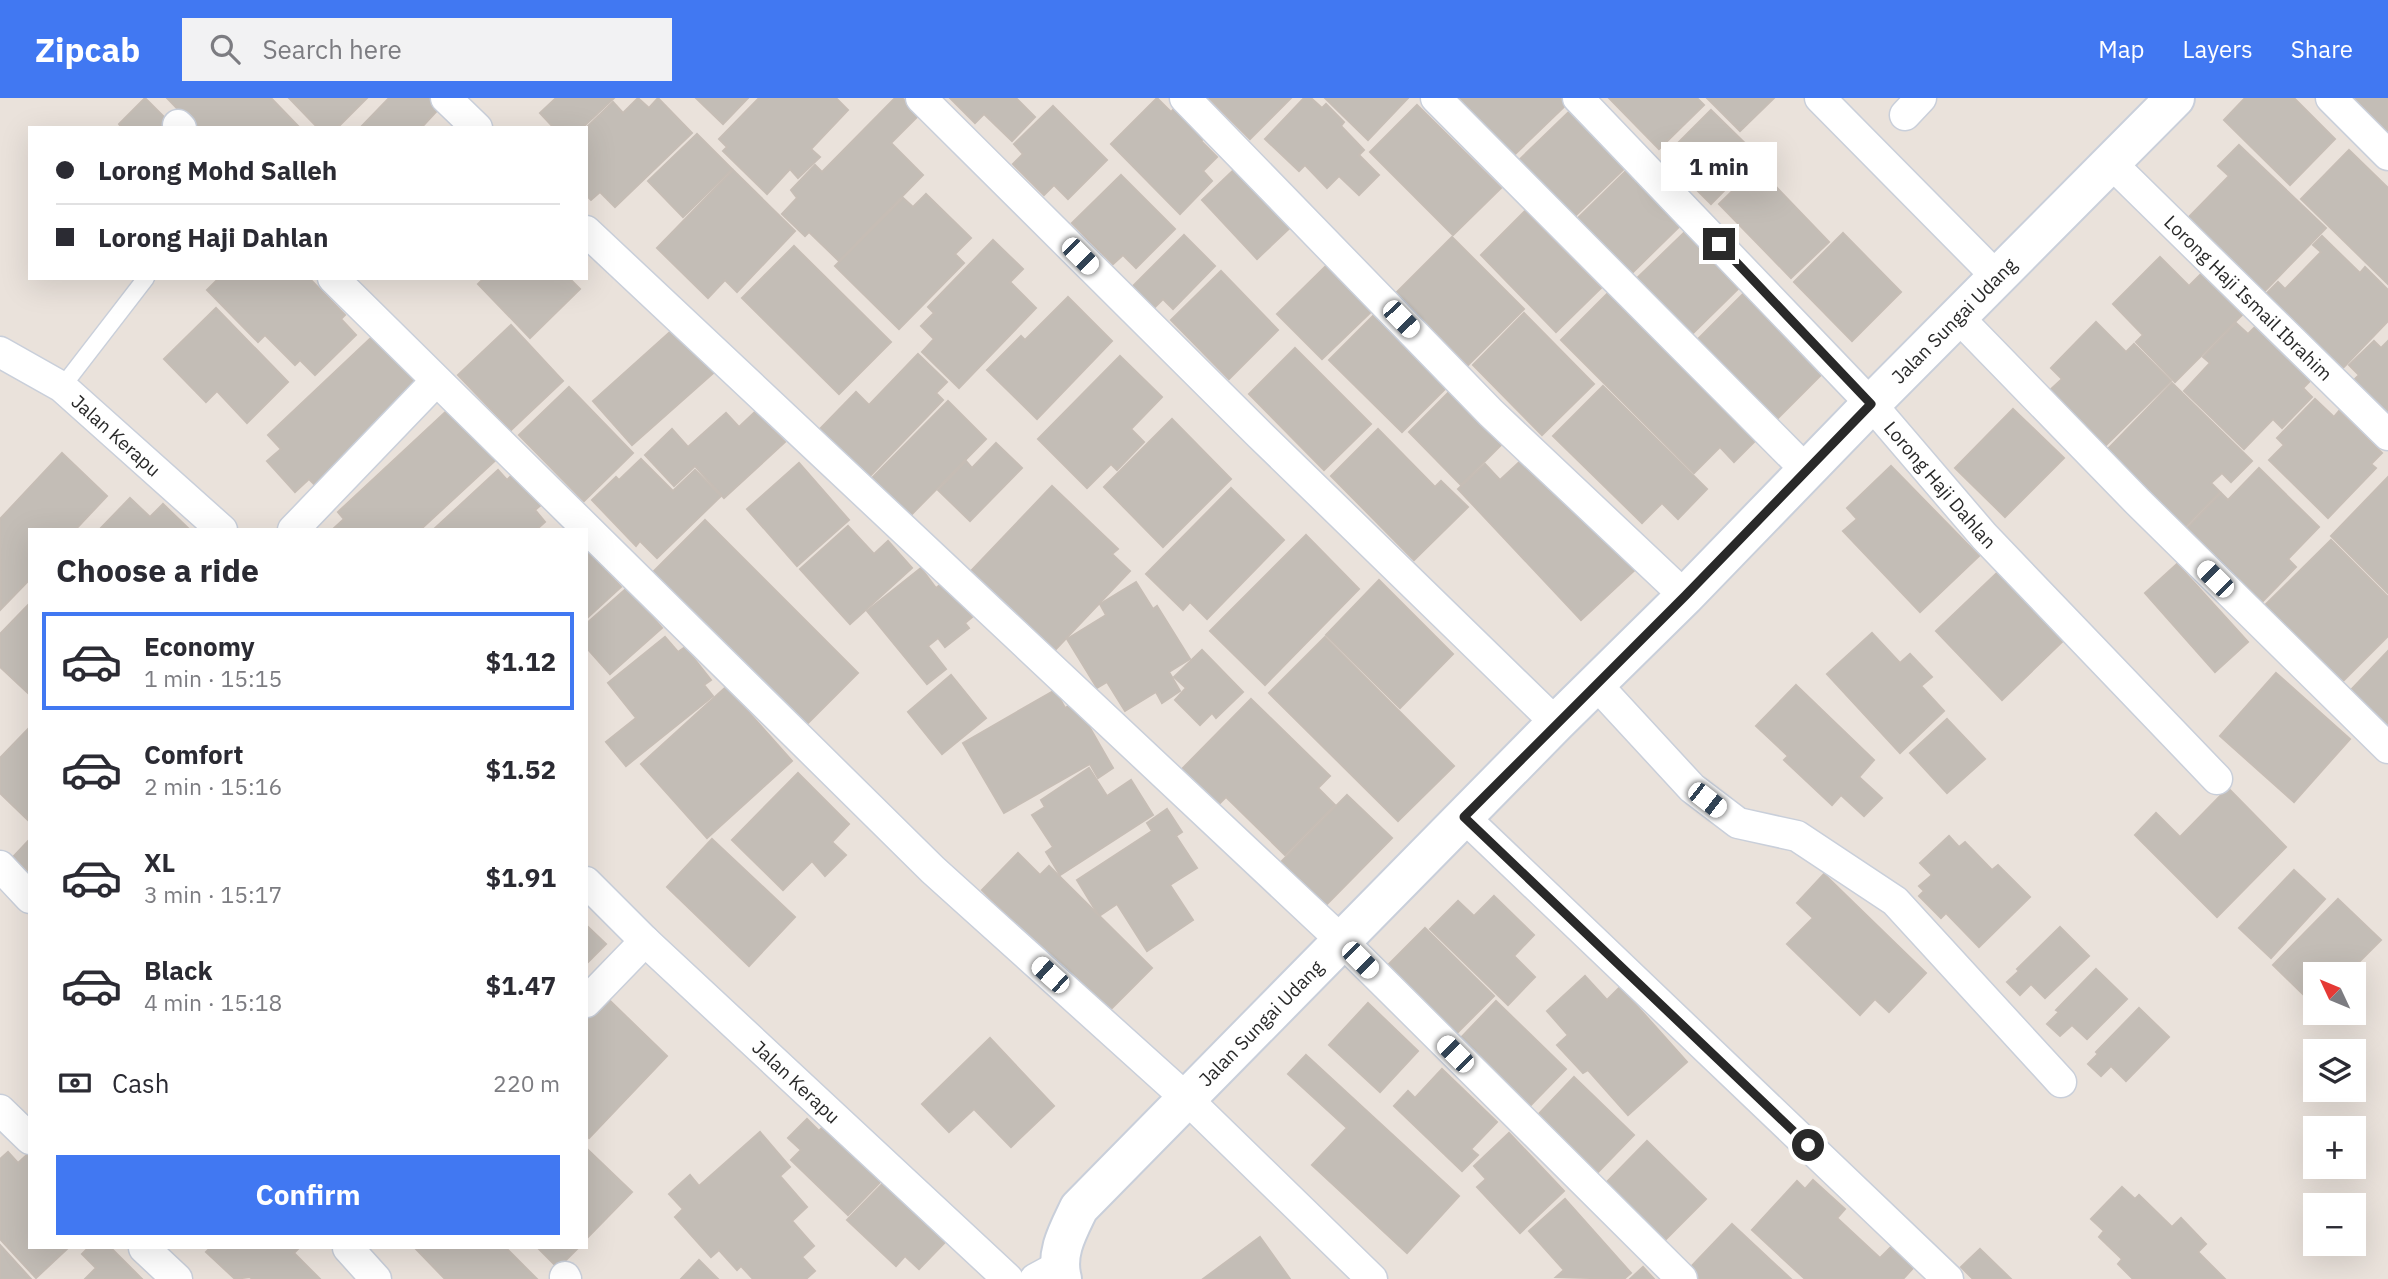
<!DOCTYPE html>
<meta charset="utf-8">
<style>
:root{--surface:#fff;--page:#f2f2f3;--text:#2b2b33;--muted:#7c7c81;--line:#e1e1e2;--accent:#4178f2}
body{margin:0;font-family:"IBM Plex Sans",sans-serif;background:var(--page);color:var(--text);height:100vh;display:flex;flex-direction:column;font-size:26px;white-space:nowrap}
*{box-sizing:border-box;margin:0}
p{font-size:23px;color:var(--muted)}
.icon{flex:none;width:38px;height:38px;fill:none;stroke:currentColor;stroke-width:2;stroke-linecap:round;stroke-linejoin:round}
.map{position:relative;flex:1;overflow:hidden}
.sheet{position:absolute;left:28px;top:430px;width:560px;height:721px;display:flex;flex-direction:column;background:var(--surface);border-radius:0px;box-shadow:0 7px 28px #0002}
.sheet>*{flex:none}
.top-card{position:absolute;left:28px;top:28px;width:560px;height:154px;border-radius:0px;box-shadow:0 7px 28px #0002;display:grid;align-content:center;height:154px;padding:0 28px;background:var(--surface)}
.needle{width:46px;rotate:314deg}
.tools{position:absolute;left:2303px;top:864px;display:grid;gap:14px}
.tools a{display:grid;place-items:center;width:63px;height:63px;border-radius:0px;background:var(--surface);box-shadow:0 7px 28px #0002;font-size:35px}
.end{position:absolute;width:32px;height:32px;margin:-16px;border:9px solid #292929;background:#fff;box-shadow:0 0 0 4px #fff}
.from{border-radius:50%}
.bubble{position:absolute;height:49px;border-radius:0px;background:var(--surface);box-shadow:0 7px 28px #0002;font-size:23px;font-weight:700;line-height:49px;text-align:center}
.car{position:absolute;width:21px;height:42px;margin:-21px -10px;border-radius:9px;box-shadow:0 0 5px 2px #0007;background:linear-gradient(#fff 24%,#345 0 40%,#fff 0 76%,#345 0 86%,#fff 0)}
.top-card b{display:flex;align-items:center;gap:24px;height:66px;font-size:26px}
.top-card b+b{border-top:2px solid var(--line)}
.top-card i{width:18px;height:18px;background:var(--text)}
ul{padding:0;list-style:none}
li{display:flex;align-items:center;gap:21px;height:98px;margin:0 14px 10px;padding:0 14px;border:4px solid transparent;border-radius:0px}
li div{flex:1}
li b{display:block;font-size:26px}
li em{font-style:normal;font-weight:700}
li.active{border-color:var(--accent)}
li>.icon{width:63px;height:63px;stroke-width:1.5}
h2{padding:0 28px;font-size:32px;line-height:84px}
.pay{display:flex;align-items:center;gap:18px;height:77px;padding:0 28px;font-size:26px}
.pay p{margin-inline-start:auto}
.action{display:flex;gap:14px;margin-top:auto;padding:14px 28px}
.action a{flex:1;height:80px;border-radius:0px;background:var(--accent);color:#fff;font-size:28px;font-weight:700;line-height:80px;text-align:center}
header{display:flex;align-items:center;gap:42px;box-sizing:border-box;height:98px;padding:0 35px;background:var(--accent);color:#fff}
header strong{font-size:33px}
nav{display:flex;gap:38px;margin-inline-start:auto;font-size:24px}
.search{width:490px;height:63px;background:var(--page);display:flex;align-items:center;gap:18px;box-sizing:border-box;padding:0 24px;border-radius:0px;color:var(--muted);font-size:26px}
.map>svg:first-child{display:block}
</style>
<header>
<strong>Zipcab</strong>
<div class="search"><svg class="icon" aria-label="search" viewBox="0 0 24 24"><circle cx="10" cy="10" r="6"/><path d="M15 15l6 6"/></svg>Search here</div>
<nav><a>Map</a><a>Layers</a><a>Share</a></nav>
</header>
<div class="map">
<svg width="2388" height="1181" viewBox="0 0 2388 1181">
<rect width="100%" height="100%" fill="#eae2db"/>
<g fill="#c3bdb6" stroke="#c6bdb5" stroke-width="2">
<polygon points="145,0 175,30 122,30 119,26"/>
<polygon points="167,0 271,0 300,30 196,30"/>
<polygon points="289,0 367,0 337,30 318,30"/>
<polygon points="389,0 443,0 446,3 421,30 360,30"/>
<polygon points="556,0 614,0 582,30 554,30 540,15"/>
<polygon points="638,0 649,10 658,0 692,35 615,109 600,94 591,102 586,97 586,30 613,4 623,15"/>
<polygon points="696,0 748,0 723,26"/>
<polygon points="759,0 836,0 848,12 811,51 820,59 798,80 790,71 767,96 723,53 727,49 719,41"/>
<polygon points="895,0 902,0 919,17 891,45 923,77 839,163 809,134 805,138 782,116 797,100 791,92 815,67 822,74"/>
<polygon points="950,0 1016,0 1035,19 1012,43 984,16 975,25"/>
<polygon points="1157,0 1171,14 1181,4 1210,34 1201,43 1217,59 1203,73 1212,83 1180,116 1111,46"/>
<polygon points="1209,0 1291,0 1250,41"/>
<polygon points="1304,0 1311,0 1322,10 1326,6 1344,24 1341,28 1364,52 1359,57 1379,77 1359,97 1339,78 1327,90 1305,67 1299,73 1265,41"/>
<polygon points="1325,0 1408,0 1368,42"/>
<polygon points="1460,0 1563,0 1568,5 1512,59 1458,2"/>
<polygon points="1609,0 1697,0 1704,7 1659,51"/>
<polygon points="1707,0 1774,0 1740,33"/>
<polygon points="2245,0 2294,0 2335,41 2290,87 2224,22"/>
<polygon points="2354,0 2388,0 2388,35"/>
<polygon points="1417,7 1501,90 1453,137 1370,54"/>
<polygon points="1053,8 1107,62 1068,101 1054,87 1044,97 1013,66 1023,56 1014,46"/>
<polygon points="1574,9 1629,66 1573,120 1518,63"/>
<polygon points="1711,12 1758,58 1711,106 1664,59"/>
<polygon points="697,36 732,71 683,119 648,83"/>
<polygon points="2239,47 2326,130 2258,200 2184,124 2229,78 2218,68"/>
<polygon points="2349,52 2388,90 2388,186 2301,101"/>
<polygon points="1240,66 1295,125 1257,161 1202,102"/>
<polygon points="1631,68 1685,123 1631,176 1576,122"/>
<polygon points="1757,69 1829,144 1791,180 1719,106"/>
<polygon points="733,72 795,133 737,194 725,182 708,200 657,150"/>
<polygon points="1121,77 1175,131 1136,170 1123,157 1113,166 1072,125"/>
<polygon points="926,96 971,140 955,156 964,165 899,231 835,168 903,100 913,109"/>
<polygon points="1525,113 1601,190 1556,234 1481,157"/>
<polygon points="1689,130 1743,186 1688,240 1633,184"/>
<polygon points="1843,135 1901,194 1852,243 1794,184"/>
<polygon points="1184,137 1215,168 1173,211 1163,201 1153,211 1132,189"/>
<polygon points="2322,138 2360,175 2365,169 2388,192 2388,223 2339,274 2263,199 2278,184 2285,191 2321,154 2313,147"/>
<polygon points="1452,139 1524,211 1468,267 1396,195"/>
<polygon points="993,142 1023,171 1010,184 1036,210 959,290 922,254 934,241 921,228 934,215 928,209"/>
<polygon points="794,148 891,244 839,296 742,200"/>
<polygon points="2160,159 2189,188 2201,176 2242,217 2175,284 2136,244 2143,237 2113,206"/>
<polygon points="1328,166 1373,212 1322,261 1277,216"/>
<polygon points="1221,173 1278,232 1229,281 1171,222"/>
<polygon points="219,180 309,180 345,217 341,221 356,237 315,277 300,262 295,267 265,237 258,244 207,192"/>
<polygon points="484,180 569,180 580,191 530,240 478,186"/>
<polygon points="1747,192 1826,272 1773,325 1694,245"/>
<polygon points="1608,195 1631,219 1637,212 1726,301 1720,307 1755,343 1734,364 1720,349 1694,375 1561,242"/>
<polygon points="1068,199 1112,243 1037,321 987,272 1021,238 1025,242"/>
<polygon points="216,210 288,284 247,325 217,293 206,304 164,261"/>
<polygon points="1524,215 1594,286 1542,337 1473,267"/>
<polygon points="1375,216 1448,288 1402,334 1329,262"/>
<polygon points="2096,224 2126,254 2134,246 2171,283 2105,348 2049,293 2062,281 2051,270"/>
<polygon points="2236,225 2248,236 2255,229 2310,283 2303,290 2312,299 2282,330 2273,321 2244,351 2184,293 2210,265 2203,259"/>
<polygon points="679,226 719,270 632,347 593,303"/>
<polygon points="511,227 563,283 511,332 458,277"/>
<polygon points="373,238 420,288 315,387 309,381 295,394 267,363 281,351 268,337"/>
<polygon points="2374,243 2381,250 2388,243 2388,321 2352,284 2359,277 2349,267"/>
<polygon points="1295,250 1371,326 1324,372 1249,296"/>
<polygon points="918,256 947,284 936,295 943,302 869,379 819,332 856,294 869,307"/>
<polygon points="1120,258 1162,299 1131,331 1144,344 1117,372 1111,366 1087,390 1038,341"/>
<polygon points="2172,285 2252,363 2231,384 2222,375 2211,385 2220,394 2185,429 2106,353"/>
<polygon points="1603,288 1707,391 1678,421 1662,405 1642,425 1553,338"/>
<polygon points="569,289 633,355 584,403 519,337"/>
<polygon points="1454,289 1507,341 1461,387 1409,334"/>
<polygon points="2315,301 2334,319 2339,313 2382,355 2371,366 2376,370 2328,420 2269,362 2284,347 2277,340"/>
<polygon points="948,303 986,341 910,418 872,380"/>
<polygon points="452,308 499,359 420,432 332,432 344,421 338,414"/>
<polygon points="2013,311 2064,360 2005,419 1955,370"/>
<polygon points="756,313 785,344 724,400 695,368 674,388 645,357 672,331 688,349 726,315 739,329"/>
<polygon points="1172,321 1231,381 1163,449 1104,389"/>
<polygon points="1378,331 1435,389 1441,383 1468,409 1414,462 1331,378"/>
<polygon points="996,345 1022,370 970,423 938,392 966,363 972,370"/>
<polygon points="62,355 107,398 75,432 30,432 30,481 1,511 0,421"/>
<polygon points="1529,355 1638,469 1581,522 1458,391 1485,366 1500,382"/>
<polygon points="641,361 673,393 695,372 721,398 657,460 640,443 636,448 592,402 616,379 619,382"/>
<polygon points="799,365 849,422 797,468 747,411"/>
<polygon points="1891,368 1979,458 1920,514 1843,433 1857,421 1847,410"/>
<polygon points="2259,370 2319,429 2288,461 2296,469 2262,504 2187,430 2221,395 2228,402"/>
<polygon points="518,371 547,402 535,412 545,424 536,432 433,432 498,372 507,382"/>
<polygon points="2388,379 2388,495 2331,438"/>
<polygon points="1052,388 1118,451 1112,456 1130,473 1055,552 971,473"/>
<polygon points="1231,390 1284,442 1207,521 1190,504 1183,512 1146,476"/>
<polygon points="130,400 150,419 163,406 190,432 99,432"/>
<polygon points="705,422 858,575 806,627 653,474"/>
<polygon points="848,428 874,456 888,443 912,470 850,526 800,471"/>
<polygon points="1306,437 1359,491 1265,587 1210,533"/>
<polygon points="2331,442 2388,499 2388,538 2339,587 2262,510"/>
<polygon points="586,450 621,489 586,521"/>
<polygon points="2177,466 2248,544 2215,574 2145,495"/>
<polygon points="921,470 936,490 944,484 972,519 965,525 969,530 945,549 938,540 928,548 946,571 927,586 867,513"/>
<polygon points="1999,473 2065,541 2002,602 1936,533"/>
<polygon points="1379,482 1453,556 1400,610 1326,537"/>
<polygon points="1136,484 1153,511 1157,508 1190,561 1169,574 1180,593 1162,605 1156,594 1125,613 1107,584 1097,590 1067,541 1106,517 1100,506"/>
<polygon points="627,490 662,530 610,576 586,549 586,526"/>
<polygon points="30,505 30,597 0,569 0,536"/>
<polygon points="1872,535 1900,565 1910,556 1932,579 1921,588 1944,613 1900,655 1827,576"/>
<polygon points="665,539 678,554 685,549 711,582 704,587 713,598 626,668 606,644 636,620 608,585"/>
<polygon points="1325,539 1454,668 1398,723 1269,595"/>
<polygon points="1202,552 1243,594 1216,620 1212,615 1200,627 1175,602 1186,590 1174,579"/>
<polygon points="2388,553 2388,634 2348,595"/>
<polygon points="2276,575 2350,641 2294,704 2220,638"/>
<polygon points="951,577 986,620 942,656 908,614"/>
<polygon points="1796,587 1874,662 1859,679 1882,700 1864,718 1841,697 1832,707 1784,662 1788,658 1756,628"/>
<polygon points="726,589 792,663 707,740 641,666"/>
<polygon points="1055,592 1065,610 1075,604 1113,670 1098,680 1090,666 1004,715 963,645"/>
<polygon points="1251,601 1330,678 1318,690 1335,707 1285,757 1226,699 1216,709 1179,674"/>
<polygon points="1947,621 1985,661 1947,695 1910,655"/>
<polygon points="30,629 30,722 29,723 0,695 0,660"/>
<polygon points="1089,670 1107,698 1131,682 1153,717 1060,777 1046,754 1053,749 1032,717 1045,709 1041,702"/>
<polygon points="798,675 849,726 832,744 846,757 825,778 812,763 783,792 732,742"/>
<polygon points="2228,690 2286,749 2217,819 2135,737 2156,715 2180,739"/>
<polygon points="1347,697 1392,740 1326,807 1281,764"/>
<polygon points="1167,711 1182,734 1176,738 1197,770 1170,787 1193,822 1147,853 1117,806 1099,818 1077,782 1152,733 1147,725"/>
<polygon points="1949,738 1959,749 1965,744 1992,772 1998,767 2030,799 1979,849 1946,815 1941,820 1919,798 1924,793 1919,788 1932,777 1920,765"/>
<polygon points="30,741 30,775 13,759"/>
<polygon points="712,741 795,819 749,868 667,789"/>
<polygon points="1018,755 1040,777 1049,768 1152,870 1106,916 982,792"/>
<polygon points="2294,772 2325,801 2271,860 2239,830"/>
<polygon points="1824,776 1926,875 1889,914 1875,901 1860,917 1787,846 1813,820 1797,805"/>
<polygon points="1494,798 1534,837 1514,858 1535,879 1508,907 1430,831 1458,803 1474,818"/>
<polygon points="2338,801 2381,842 2346,877 2315,877 2315,908 2273,867"/>
<polygon points="586,827 606,846 586,866"/>
<polygon points="2060,829 2089,858 2045,900 2031,886 2020,897 2007,884 2019,873 2017,871"/>
<polygon points="1425,830 1494,898 1447,945 1378,877"/>
<polygon points="2096,871 2127,901 2087,941 2072,927 2060,938 2047,926 2059,914 2056,912"/>
<polygon points="1585,878 1607,902 1620,889 1687,964 1628,1017 1588,972 1583,975 1557,947 1568,937 1547,913"/>
<polygon points="605,898 667,958 589,1040 586,1037 586,918"/>
<polygon points="1496,903 1566,971 1524,1014 1454,947"/>
<polygon points="1368,905 1418,953 1380,994 1329,947"/>
<polygon points="2139,910 2169,939 2126,983 2111,968 2101,978 2088,966 2098,956 2096,954"/>
<polygon points="990,940 1054,1008 1011,1049 974,1011 949,1034 922,1006"/>
<polygon points="1306,957 1459,1098 1407,1155 1312,1067 1347,1030 1288,976"/>
<polygon points="1442,971 1497,1024 1471,1051 1478,1057 1462,1073 1394,1008 1408,993 1415,1000"/>
<polygon points="1574,979 1634,1037 1598,1074 1556,1034 1552,1038 1534,1021"/>
<polygon points="807,1021 819,1033 830,1021 888,1076 848,1117 791,1062 801,1052 788,1040"/>
<polygon points="760,1034 790,1069 780,1078 807,1109 792,1123 814,1148 802,1159 815,1173 806,1181 753,1181 741,1168 737,1172 719,1152 711,1159 675,1119 683,1111 669,1096 690,1077 699,1088"/>
<polygon points="1509,1035 1564,1093 1520,1135 1477,1089 1486,1081 1474,1068"/>
<polygon points="1647,1043 1706,1101 1659,1148 1601,1090"/>
<polygon points="586,1050 632,1094 586,1141"/>
<polygon points="8,1054 18,1065 30,1054 30,1150 68,1150 36,1180 0,1141 0,1061"/>
<polygon points="893,1075 952,1137 919,1171 905,1158 896,1168 847,1122"/>
<polygon points="1813,1082 1845,1111 1837,1120 1880,1160 1892,1148 1914,1169 1903,1181 1805,1181 1752,1132 1797,1083 1805,1091"/>
<polygon points="2122,1089 2135,1101 2139,1097 2172,1129 2181,1120 2206,1146 2198,1154 2225,1181 2133,1181 2118,1166 2122,1161 2099,1139 2104,1133 2091,1121"/>
<polygon points="1565,1101 1631,1175 1624,1181 1556,1179 1564,1172 1529,1133"/>
<polygon points="1732,1126 1791,1181 1689,1181 1684,1176"/>
<polygon points="1260,1139 1290,1181 1203,1181"/>
<polygon points="0,1147 31,1181 0,1181"/>
<polygon points="88,1150 111,1150 142,1181 85,1181 96,1170 82,1156"/>
<polygon points="210,1150 299,1150 294,1155 320,1181 252,1181 250,1179 235,1181 206,1154"/>
<polygon points="415,1150 506,1150 537,1181 445,1181"/>
<polygon points="538,1150 578,1150 558,1170"/>
<polygon points="1980,1151 2011,1181 1973,1181 1961,1169"/>
<polygon points="699,1162 718,1181 681,1181"/>
<polygon points="1643,1169 1654,1181 1630,1181"/>
</g>
<g fill="none" stroke-linecap="round" stroke-linejoin="round">
<defs>
<polyline id="service" points="62,289 146,180"/>
<g id="minor">
<polyline points="446,0 477,30"/>
<polyline points="921,0 1259,336 1556,625"/>
<polyline points="1185,0 1491,315 1685,498"/>
<polyline points="1436,0 1806,372"/>
<path id="s1" d="M1578,0L1871,306L1984,438L2217,681"/>
<polyline points="1820,0 1997,179"/>
<polyline points="2331,0 2388,57"/>
<polyline points="1905,17 1921,0"/>
<polyline points="178,27 181,30"/>
<path id="s2" d="M2110,64L2388,337"/>
<polyline points="586,133 1342,843 1682,1181"/>
<polyline points="333,180 933,772 1187,1001 1372,1181"/>
<polyline points="1958,219 2137,403 2388,650"/>
<path id="s3" d="M0,254L62,289L222,432"/>
<polyline points="293,432 436,283"/>
<polyline points="1596,586 1692,690 1738,725 1797,738 1895,803 2061,984"/>
<polyline points="1464,719 1948,1181"/>
<polyline points="0,768 30,800"/>
<path id="s4" d="M586,784L645,843L1008,1181"/>
<polyline points="586,904 645,843"/>
<polyline points="0,1012 30,1041"/>
<polyline points="144,1150 177,1181"/>
<polyline points="348,1150 376,1181"/>
<polyline points="565,1179 566,1181"/>
<polyline points="1035,1181 1059,1168"/>
</g>
<g id="tertiary">
<path id="s5" d="M1062,1181C1055,1155 1068,1133 1079,1110L1556,625L1685,498L1871,306L2175,0"/>
</g>
</defs>
<use href="#service" stroke="#c9cfda" stroke-width="19"/>
<use href="#minor" stroke="#c9cfda" stroke-width="33"/>
<use href="#tertiary" stroke="#c9cfda" stroke-width="42"/>
<use href="#service" stroke="#fff" stroke-width="16"/>
<use href="#minor" stroke="#fff" stroke-width="30"/>
<use href="#tertiary" stroke="#fff" stroke-width="38"/>
</g>
<g fill="none" stroke-linecap="round" stroke-linejoin="round">
<polyline stroke="#292929" stroke-width="9" points="1719,146 1871,306 1685,498 1464,719 1808,1047"/>
</g>
<g text-anchor="middle" stroke-width="7" stroke-linejoin="round" paint-order="stroke">
<g font-size="19" fill="#292929" stroke="#fff">
<text dy="7" stroke="none"><textPath href="#s2" startOffset="194">Lorong Haji Ismail Ibrahim</textPath></text>
<text dy="7" stroke="none"><textPath href="#s5" startOffset="1321">Jalan Sungai Udang</textPath></text>
<text dy="7" stroke="none"><textPath href="#s3" startOffset="144">Jalan Kerapu</textPath></text>
<text dy="7" stroke="none"><textPath href="#s1" startOffset="530">Lorong Haji Dahlan</textPath></text>
<text dy="7" stroke="none"><textPath href="#s5" startOffset="334">Jalan Sungai Udang</textPath></text>
<text dy="7" stroke="none"><textPath href="#s4" startOffset="290">Jalan Kerapu</textPath></text>
</g>
</g>
</svg>
<div class="tools">
<a><svg class="needle" viewBox="-14 -14 28 28"><path d="M0-13l5 13h-10z" fill="#e53935"/><path d="M0 13l5-13h-10z" fill="#7c7c81"/></svg></a>
<a><svg class="icon" aria-label="layers" viewBox="0 0 24 24"><path d="M12 4l9 5-9 5-9-5zM3 14l9 5 9-5"/></svg></a>
<a>+</a>
<a>−</a>
</div>
<i class="end from" style="left:1808px;top:1047px"></i>
<i class="end" style="left:1719px;top:146px"></i>
<div class="bubble" style="left:1661px;top:44px;width:116px">1 min</div>
<i class="car" style="left:1080px;top:158px;rotate:135deg"></i>
<i class="car" style="left:1401px;top:221px;rotate:136deg"></i>
<i class="car" style="left:2215px;top:481px;rotate:315deg"></i>
<i class="car" style="left:1707px;top:702px;rotate:128deg"></i>
<i class="car" style="left:1360px;top:862px;rotate:135deg"></i>
<i class="car" style="left:1050px;top:877px;rotate:312deg"></i>
<i class="car" style="left:1455px;top:956px;rotate:315deg"></i>
<div class="top-card">
<b><i class="from"></i>Lorong Mohd Salleh</b>
<b><i></i>Lorong Haji Dahlan</b>
</div>
<section class="sheet">
<h2>Choose a ride</h2>
<ul>
<li class="active"><svg class="icon" aria-label="car" viewBox="0 0 24 24"><path d="M5 17H2v-5l4-1 3-4h7l3 4 3 1v5h-3M9 17h6M6 11h13"/><circle cx="7" cy="17" r="2"/><circle cx="17" cy="17" r="2"/></svg><div><b>Economy</b><p>1 min · 15:15</p></div><em>$1.12</em></li>
<li><svg class="icon" aria-label="car" viewBox="0 0 24 24"><path d="M5 17H2v-5l4-1 3-4h7l3 4 3 1v5h-3M9 17h6M6 11h13"/><circle cx="7" cy="17" r="2"/><circle cx="17" cy="17" r="2"/></svg><div><b>Comfort</b><p>2 min · 15:16</p></div><em>$1.52</em></li>
<li><svg class="icon" aria-label="car" viewBox="0 0 24 24"><path d="M5 17H2v-5l4-1 3-4h7l3 4 3 1v5h-3M9 17h6M6 11h13"/><circle cx="7" cy="17" r="2"/><circle cx="17" cy="17" r="2"/></svg><div><b>XL</b><p>3 min · 15:17</p></div><em>$1.91</em></li>
<li><svg class="icon" aria-label="car" viewBox="0 0 24 24"><path d="M5 17H2v-5l4-1 3-4h7l3 4 3 1v5h-3M9 17h6M6 11h13"/><circle cx="7" cy="17" r="2"/><circle cx="17" cy="17" r="2"/></svg><div><b>Black</b><p>4 min · 15:18</p></div><em>$1.47</em></li>
</ul>
<div class="pay"><svg class="icon" aria-label="cash" viewBox="0 0 24 24"><path d="M3 7h18v10H3z"/><circle cx="12" cy="12" r="2"/></svg>Cash<p>220 m</p></div>
<div class="action"><a>Confirm</a></div>
</section>
</div>
